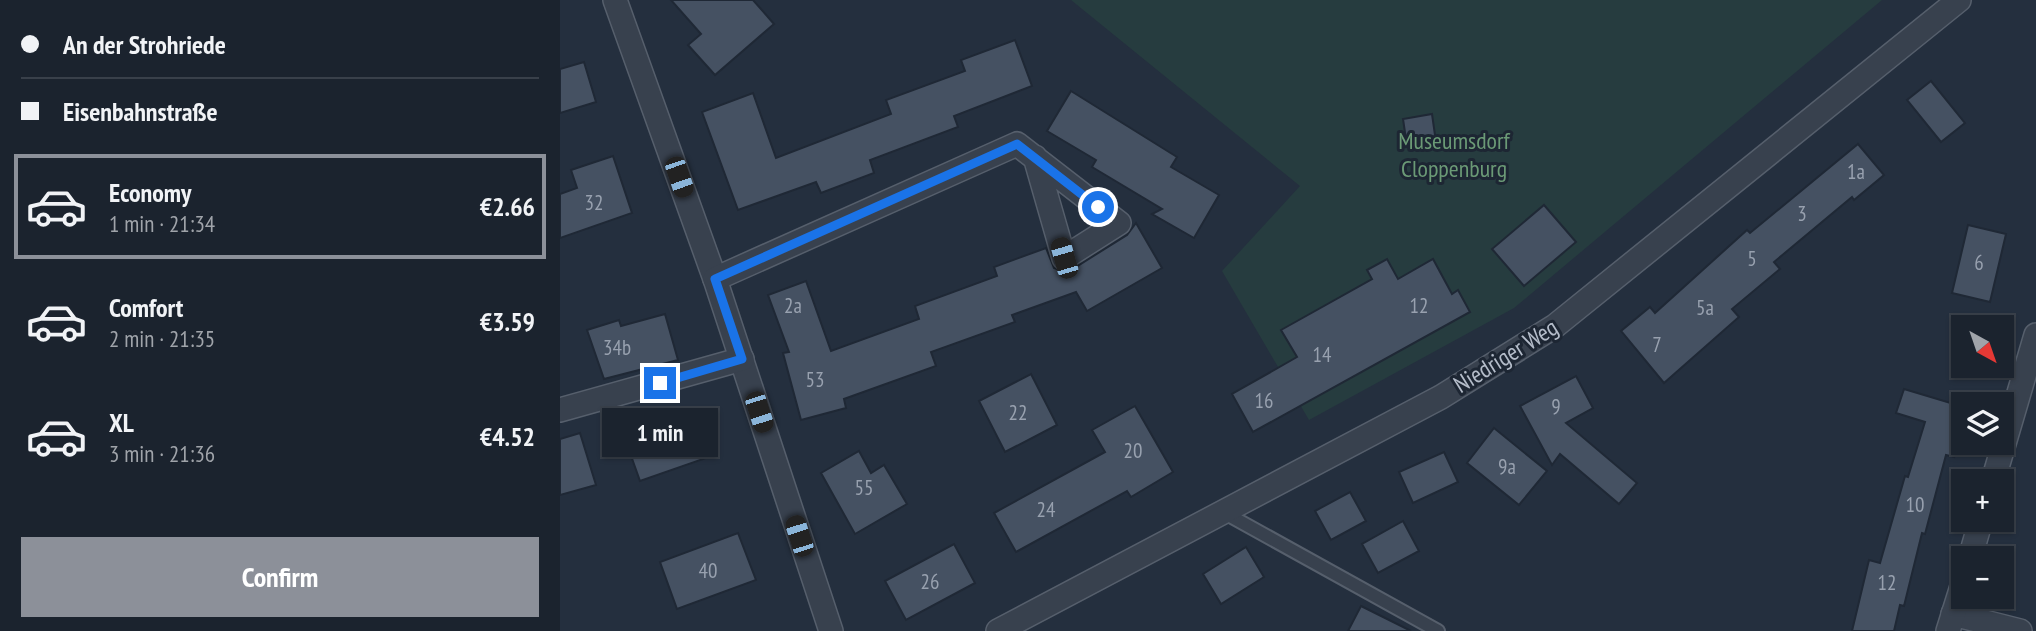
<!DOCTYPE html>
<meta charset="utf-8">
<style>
:root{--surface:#1b232e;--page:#242b36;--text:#f1f3f6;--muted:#a0a4aa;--line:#39404a;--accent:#8c9099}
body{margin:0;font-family:"PT Sans Narrow",sans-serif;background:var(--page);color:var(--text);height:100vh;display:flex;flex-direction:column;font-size:26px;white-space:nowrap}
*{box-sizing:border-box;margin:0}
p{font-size:23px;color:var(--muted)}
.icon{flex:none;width:38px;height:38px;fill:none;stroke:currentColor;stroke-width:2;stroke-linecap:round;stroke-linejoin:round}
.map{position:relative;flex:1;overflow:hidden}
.drawer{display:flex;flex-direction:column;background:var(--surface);width:560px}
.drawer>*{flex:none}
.banner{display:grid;align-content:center;height:154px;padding:0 21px;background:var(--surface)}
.needle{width:46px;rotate:140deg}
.fabs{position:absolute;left:1391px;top:315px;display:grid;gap:14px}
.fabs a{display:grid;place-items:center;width:63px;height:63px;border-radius:0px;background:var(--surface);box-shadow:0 2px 5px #0004,0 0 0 2px var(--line);font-size:35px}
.end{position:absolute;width:32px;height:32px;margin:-16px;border:9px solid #1a73e8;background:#fff;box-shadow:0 0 0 4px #fff}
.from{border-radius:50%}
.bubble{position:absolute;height:49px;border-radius:0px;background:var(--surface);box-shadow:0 2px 5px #0004,0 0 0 2px var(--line);font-size:23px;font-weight:700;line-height:49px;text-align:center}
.car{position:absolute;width:21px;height:42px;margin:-21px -10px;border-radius:9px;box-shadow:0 0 5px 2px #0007;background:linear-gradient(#222 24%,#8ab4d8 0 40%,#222 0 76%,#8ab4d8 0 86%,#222 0)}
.banner b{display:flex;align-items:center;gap:24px;height:66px;font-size:26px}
.banner b+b{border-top:2px solid var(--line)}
.banner i{width:18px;height:18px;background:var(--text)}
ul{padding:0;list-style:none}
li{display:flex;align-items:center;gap:21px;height:105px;margin:0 14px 10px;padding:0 7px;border:4px solid transparent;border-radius:0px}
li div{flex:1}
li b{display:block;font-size:26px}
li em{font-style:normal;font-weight:700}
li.active{border-color:var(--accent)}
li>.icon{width:63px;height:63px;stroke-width:1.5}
.action{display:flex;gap:14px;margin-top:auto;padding:14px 21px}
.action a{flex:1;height:80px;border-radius:0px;background:var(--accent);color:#fff;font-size:28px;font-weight:700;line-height:80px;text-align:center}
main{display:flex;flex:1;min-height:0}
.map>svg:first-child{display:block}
</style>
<main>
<section class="drawer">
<div class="banner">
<b><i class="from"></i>An der Strohriede</b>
<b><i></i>Eisenbahnstraße</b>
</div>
<ul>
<li class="active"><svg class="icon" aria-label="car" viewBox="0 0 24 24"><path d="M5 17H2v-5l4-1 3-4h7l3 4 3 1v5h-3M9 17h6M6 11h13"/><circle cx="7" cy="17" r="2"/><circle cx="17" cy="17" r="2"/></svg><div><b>Economy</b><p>1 min · 21:34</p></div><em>€2.66</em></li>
<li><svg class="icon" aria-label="car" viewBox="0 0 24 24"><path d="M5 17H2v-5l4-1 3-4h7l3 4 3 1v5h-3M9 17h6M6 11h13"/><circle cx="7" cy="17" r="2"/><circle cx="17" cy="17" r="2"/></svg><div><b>Comfort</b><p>2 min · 21:35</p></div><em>€3.59</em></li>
<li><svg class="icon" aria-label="car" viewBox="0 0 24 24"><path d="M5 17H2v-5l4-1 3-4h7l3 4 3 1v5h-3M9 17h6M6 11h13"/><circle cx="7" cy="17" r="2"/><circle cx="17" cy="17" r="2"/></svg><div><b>XL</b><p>3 min · 21:36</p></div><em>€4.52</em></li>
</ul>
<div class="action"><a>Confirm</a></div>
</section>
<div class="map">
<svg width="1476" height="631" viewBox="0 0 1476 631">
<rect width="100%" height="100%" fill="#242f3e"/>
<polygon fill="#263c3f" points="511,0 1322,0 954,308 749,420 662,271 740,186"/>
<g fill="#455162" stroke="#1f2835" stroke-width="2">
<polygon points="111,0 193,0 214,24 155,75 128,45 141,34"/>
<polygon points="455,40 472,86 394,116 398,127 310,160 314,173 261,193 256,182 178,210 142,112 193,93 216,158 331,114 326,100 405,71 401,60"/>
<polygon points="24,62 36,102 0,113 0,69"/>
<polygon points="1371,81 1405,123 1381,142 1347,100"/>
<polygon points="511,91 617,157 611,167 659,195 634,238 592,214 602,209 532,167 536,160 487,131"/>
<polygon points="872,114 876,142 847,146 843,119"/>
<polygon points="1298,144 1324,175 1294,200 1292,197 1214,262 1220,269 1172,309 1179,317 1104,383 1061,331 1090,307 1095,313 1187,230 1190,233"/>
<polygon points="53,156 72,213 0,238 0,194 17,188 11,170"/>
<polygon points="984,205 1016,242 964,286 932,249"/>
<polygon points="576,223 602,268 527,311 516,292 452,315 455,322 371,352 376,366 284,399 286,408 241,420 223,353 229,352 208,295 246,281 271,351 359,319 355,306 437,276 434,267 486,248 494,268 505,272 511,270 567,235"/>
<polygon points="1408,225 1446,234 1430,302 1392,293"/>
<polygon points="827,259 838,279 873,259 892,294 898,290 910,312 693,432 672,394 737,357 721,330 812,279 807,270"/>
<polygon points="105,314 118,360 44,379 27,330 59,320 61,326"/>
<polygon points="471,374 497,425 445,452 419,401"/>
<polygon points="1016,376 1033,408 1006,423 1077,483 1059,504 1000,454 992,465 960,406"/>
<polygon points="1344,389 1404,407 1404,425 1394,457 1386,455 1365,534 1362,533 1344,606 1340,605 1334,631 1292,631 1309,560 1320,563 1345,476 1348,477 1365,422 1336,413"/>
<polygon points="575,406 613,472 571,497 567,491 456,552 434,513 545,452 532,430"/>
<polygon points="133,412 149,457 80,481 64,436"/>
<polygon points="934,428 987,471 959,505 907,463"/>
<polygon points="20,433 36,485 0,495 0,439"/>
<polygon points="299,451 311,473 324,465 347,504 295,534 261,473"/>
<polygon points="884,452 898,482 853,503 839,472"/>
<polygon points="790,492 806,521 771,540 755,511"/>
<polygon points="843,521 859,551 818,573 802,544"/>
<polygon points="178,533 196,580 117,609 100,562"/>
<polygon points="394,544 415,583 346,620 325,581"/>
<polygon points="686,547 704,577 661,604 643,574"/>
<polygon points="801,606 851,631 788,631"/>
</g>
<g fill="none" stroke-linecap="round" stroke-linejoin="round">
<defs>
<polyline id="lane" points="663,512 878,631"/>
<g id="street">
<polyline points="55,0 155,279 271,631"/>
<polyline points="155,279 457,144 559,223 504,258 475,157"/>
<polyline points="0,410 182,359"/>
<polyline points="1433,481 1476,335"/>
<polyline points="1410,558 1421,520"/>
<polyline points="1393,614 1460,631"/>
<polyline points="438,631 881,397 995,326 1399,0"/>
<polyline points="1388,631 1404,580"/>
</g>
</defs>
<use href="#lane" stroke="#565f6c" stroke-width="16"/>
<use href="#street" stroke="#565f6c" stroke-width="26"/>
<use href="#lane" stroke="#38414e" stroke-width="12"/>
<use href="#street" stroke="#38414e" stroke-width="23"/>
</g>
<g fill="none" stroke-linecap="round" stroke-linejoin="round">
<polyline stroke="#1a73e8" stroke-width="9" points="100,383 182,359 155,279 457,144 538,207"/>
</g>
<g text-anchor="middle" stroke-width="6" stroke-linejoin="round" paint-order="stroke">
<g font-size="21" fill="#98a1af">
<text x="1296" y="179">1a</text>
<text x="34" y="210">32</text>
<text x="1242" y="221">3</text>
<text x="1192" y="266">5</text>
<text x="1419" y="270">6</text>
<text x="233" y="313">2a</text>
<text x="859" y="313">12</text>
<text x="1145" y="315">5a</text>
<text x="1097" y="352">7</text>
<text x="57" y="355">34b</text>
<text x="762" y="362">14</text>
<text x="255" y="387">53</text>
<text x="704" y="408">16</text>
<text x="996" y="414">9</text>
<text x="458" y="420">22</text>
<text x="573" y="458">20</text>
<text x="947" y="474">9a</text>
<text x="304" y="495">55</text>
<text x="1355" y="512">10</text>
<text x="486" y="517">24</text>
<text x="148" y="578">40</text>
<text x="370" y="589">26</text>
<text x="1327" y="590">12</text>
</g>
<g font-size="24" fill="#6b9a76" stroke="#1d2633">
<text x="894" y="149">Museumsdorf<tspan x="894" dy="28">Cloppenburg</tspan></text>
</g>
<g font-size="24" fill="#b4bcc9" stroke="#1d2633">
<text transform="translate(946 356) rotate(-32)" y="8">Niedriger Weg</text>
</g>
</g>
</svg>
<div class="fabs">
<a><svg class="needle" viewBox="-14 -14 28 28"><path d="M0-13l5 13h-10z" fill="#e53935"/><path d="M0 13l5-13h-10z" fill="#a0a4aa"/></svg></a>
<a><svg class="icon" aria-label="layers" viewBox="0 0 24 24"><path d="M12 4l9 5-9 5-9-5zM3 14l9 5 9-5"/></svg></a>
<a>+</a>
<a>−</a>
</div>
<i class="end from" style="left:538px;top:207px"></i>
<i class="end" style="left:100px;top:383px"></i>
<div class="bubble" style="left:42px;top:408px;width:116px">1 min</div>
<i class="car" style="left:119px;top:177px;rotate:161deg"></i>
<i class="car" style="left:504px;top:258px;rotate:344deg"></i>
<i class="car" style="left:199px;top:412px;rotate:162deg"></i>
<i class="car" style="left:239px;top:536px;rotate:342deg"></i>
</div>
</main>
